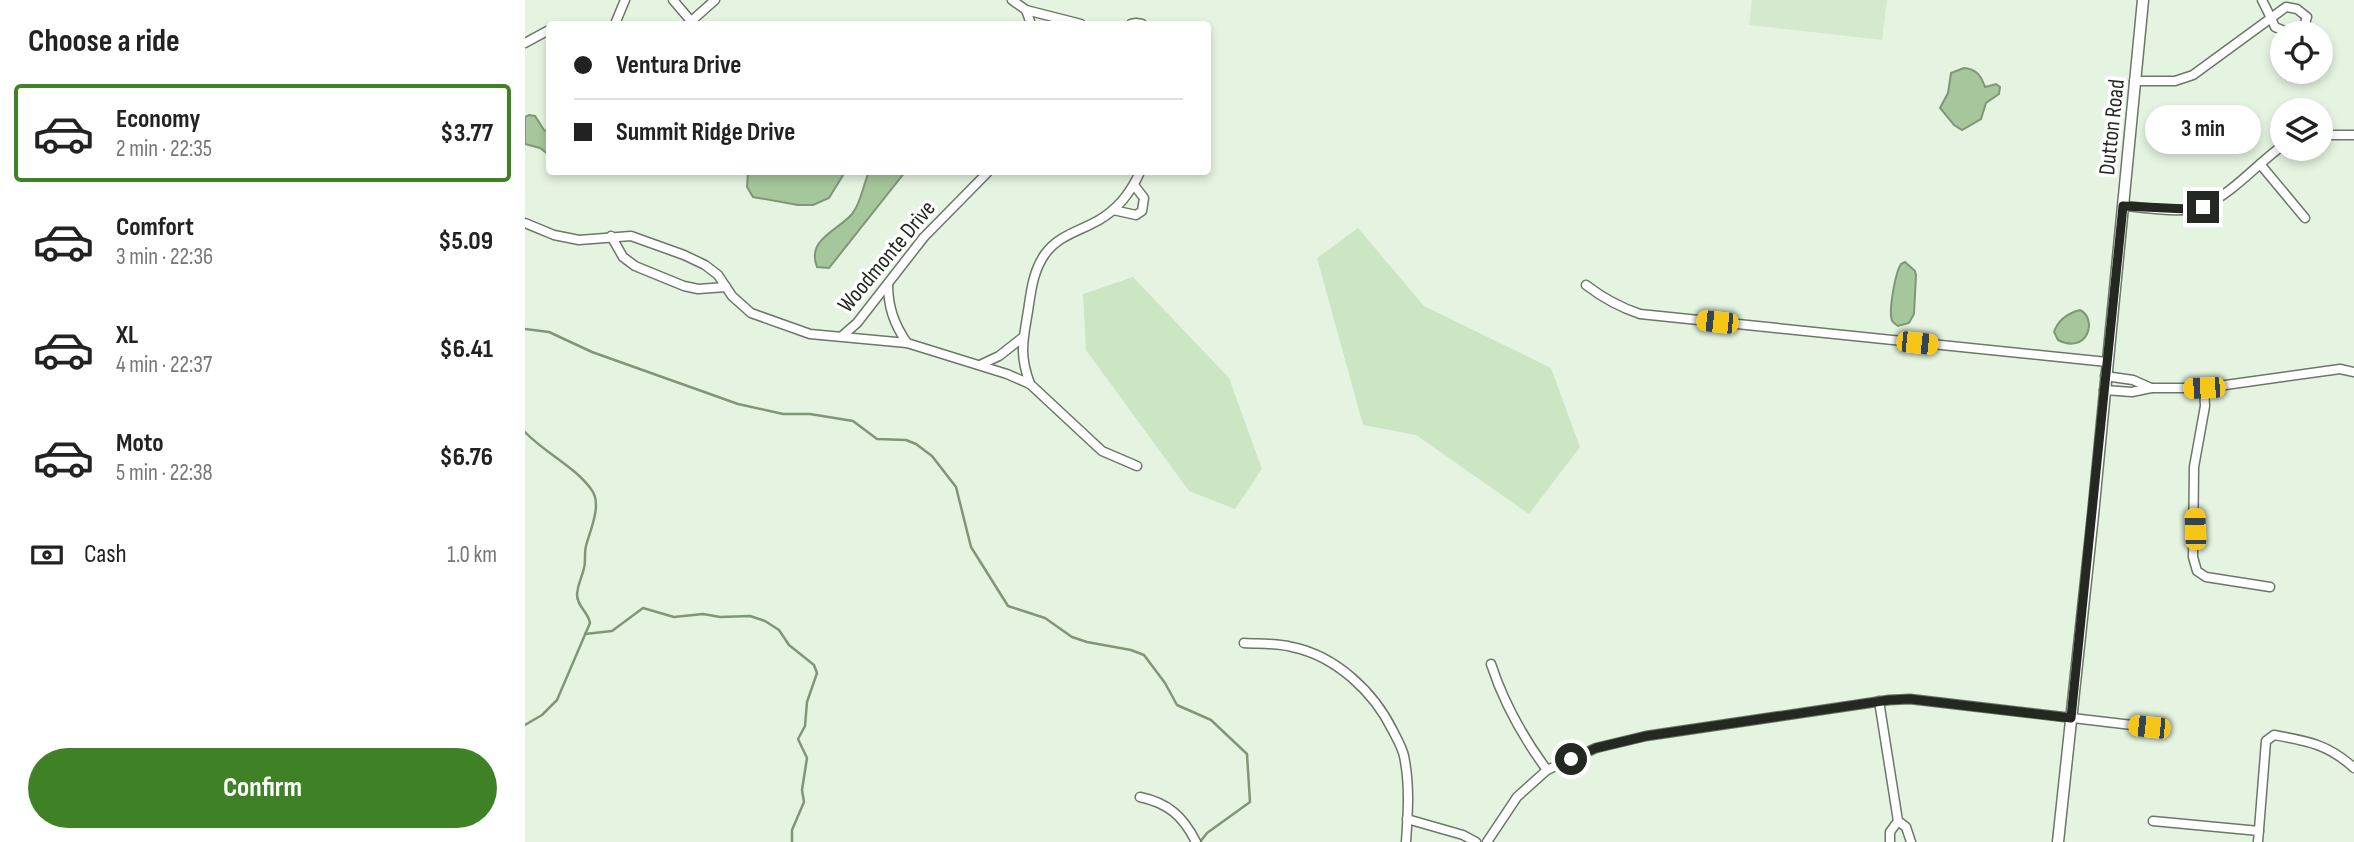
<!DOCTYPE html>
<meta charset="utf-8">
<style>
:root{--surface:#fff;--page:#f6f6f6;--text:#222;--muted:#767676;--line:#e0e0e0;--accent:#3e8225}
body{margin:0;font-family:"Sofia Sans Condensed",sans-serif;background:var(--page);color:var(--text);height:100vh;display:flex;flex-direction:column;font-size:26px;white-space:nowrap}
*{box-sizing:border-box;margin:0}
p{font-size:23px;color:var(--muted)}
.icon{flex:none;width:38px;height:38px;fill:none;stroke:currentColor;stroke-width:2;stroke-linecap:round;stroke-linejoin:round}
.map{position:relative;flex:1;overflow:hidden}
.details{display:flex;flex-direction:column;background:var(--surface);width:525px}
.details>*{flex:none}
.guide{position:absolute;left:21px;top:21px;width:665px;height:154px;border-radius:7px;box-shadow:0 4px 10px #0003;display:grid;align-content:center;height:154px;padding:0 28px;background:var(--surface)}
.tools{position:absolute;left:1745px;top:21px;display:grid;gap:14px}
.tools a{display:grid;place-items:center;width:63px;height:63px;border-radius:50%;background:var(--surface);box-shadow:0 4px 10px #0003;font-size:35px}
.end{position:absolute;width:32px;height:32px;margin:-16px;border:9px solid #232821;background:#fff;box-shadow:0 0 0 4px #fff}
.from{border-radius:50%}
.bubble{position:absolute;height:49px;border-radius:24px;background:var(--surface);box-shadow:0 4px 10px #0003;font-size:23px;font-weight:700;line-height:49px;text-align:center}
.car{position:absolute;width:21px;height:42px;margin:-21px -10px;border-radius:9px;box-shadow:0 0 5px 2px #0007;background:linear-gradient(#f5c518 24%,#345 0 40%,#f5c518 0 76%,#345 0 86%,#f5c518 0)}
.guide b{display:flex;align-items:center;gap:24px;height:66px;font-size:26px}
.guide b+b{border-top:2px solid var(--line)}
.guide i{width:18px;height:18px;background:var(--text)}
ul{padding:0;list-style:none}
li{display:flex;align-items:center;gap:21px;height:98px;margin:0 14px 10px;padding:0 14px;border:4px solid transparent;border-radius:7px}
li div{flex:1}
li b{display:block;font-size:26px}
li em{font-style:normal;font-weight:700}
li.current{border-color:var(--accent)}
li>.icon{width:63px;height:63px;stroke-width:1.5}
h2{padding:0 28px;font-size:32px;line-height:84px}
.pay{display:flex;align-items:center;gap:18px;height:77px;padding:0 28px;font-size:26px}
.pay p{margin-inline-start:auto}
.action{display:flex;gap:14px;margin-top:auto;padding:14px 28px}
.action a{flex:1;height:80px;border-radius:42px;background:var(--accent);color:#fff;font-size:28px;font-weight:700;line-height:80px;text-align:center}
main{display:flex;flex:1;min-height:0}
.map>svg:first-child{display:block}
</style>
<main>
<section class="details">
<h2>Choose a ride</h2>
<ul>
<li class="current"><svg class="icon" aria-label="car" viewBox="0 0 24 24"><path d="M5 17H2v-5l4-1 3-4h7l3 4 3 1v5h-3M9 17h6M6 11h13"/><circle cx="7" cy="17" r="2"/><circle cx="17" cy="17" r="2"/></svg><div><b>Economy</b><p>2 min · 22:35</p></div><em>$3.77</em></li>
<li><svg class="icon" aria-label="car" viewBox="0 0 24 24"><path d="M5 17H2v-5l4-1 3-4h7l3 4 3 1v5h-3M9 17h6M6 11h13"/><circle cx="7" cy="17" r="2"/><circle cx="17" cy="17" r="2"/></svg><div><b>Comfort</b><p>3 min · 22:36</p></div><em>$5.09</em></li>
<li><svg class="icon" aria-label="car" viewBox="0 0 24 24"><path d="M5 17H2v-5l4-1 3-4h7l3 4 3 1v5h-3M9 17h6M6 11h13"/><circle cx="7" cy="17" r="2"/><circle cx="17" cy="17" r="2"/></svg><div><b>XL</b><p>4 min · 22:37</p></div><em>$6.41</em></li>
<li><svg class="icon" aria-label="car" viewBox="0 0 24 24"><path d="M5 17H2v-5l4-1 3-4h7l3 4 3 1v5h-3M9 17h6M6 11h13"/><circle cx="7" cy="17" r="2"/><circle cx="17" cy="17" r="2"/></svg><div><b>Moto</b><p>5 min · 22:38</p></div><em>$6.76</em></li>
</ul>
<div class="pay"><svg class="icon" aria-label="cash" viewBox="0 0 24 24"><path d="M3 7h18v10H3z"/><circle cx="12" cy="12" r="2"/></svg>Cash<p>1.0 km</p></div>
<div class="action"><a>Confirm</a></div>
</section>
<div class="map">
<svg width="1829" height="842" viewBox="0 0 1829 842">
<rect width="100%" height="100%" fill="#e5f4e1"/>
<polygon fill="#d5e9d0" points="1227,0 1362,0 1357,40 1224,25"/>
<g fill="#cce6c4">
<polygon points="833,228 899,306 1026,368 1055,447 1004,514 891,435 838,425 792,258"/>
<polygon points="608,277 704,378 737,469 710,509 664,491 561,350 558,294"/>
</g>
<g fill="#a6c69c" stroke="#7f9777" stroke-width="2">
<path d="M1439,68C1451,69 1456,75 1460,87L1471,84L1475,87L1474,94L1461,103L1456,119L1437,130L1429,125L1415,108L1423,93L1426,73Z"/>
<polygon points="4,115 10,116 19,130 24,132 24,155 15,148 0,144 0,117"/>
<polygon points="223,172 320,172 304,198 288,205 273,205 228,197 222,187"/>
<path d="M344,172H380L304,268L292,267C281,239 314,230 327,214C336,203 338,185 344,172Z"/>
<path d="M1380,262L1390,271L1391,275L1389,314L1384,323L1373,326C1368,322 1367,323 1366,316C1365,306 1370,273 1376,264Z"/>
<path d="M1555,310C1573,319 1563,355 1533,340L1529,332C1533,320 1544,313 1555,310Z"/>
</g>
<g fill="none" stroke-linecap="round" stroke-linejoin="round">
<g stroke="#7f9777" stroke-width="2.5">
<polyline points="0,329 24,332 67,352 213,404 258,414 285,414 328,421 352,439 381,440 391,444 407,456 431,487 446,547 483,606 520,618 547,637 562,642 606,650 619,655 640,683 652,705 686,720 722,754 725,802 682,833 675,842"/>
<path d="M0,432C20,453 49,466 66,489C78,504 65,530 61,546C59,553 61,561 59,568C57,578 53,582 52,594C52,607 63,611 65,623L32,700L17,715L0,725"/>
<polyline points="60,634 87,631 118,608 149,617 178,614 195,617 225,616 240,621 254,630 264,645 289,665 292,673 282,702 280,726 273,739 282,758 277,790 279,802 267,830 267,842"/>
</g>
<defs>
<g id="minor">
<polyline points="148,0 166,21"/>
<polyline points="487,0 501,10 506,24"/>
<polyline points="501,10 556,24"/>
<polyline points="90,24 100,0"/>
<polyline points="163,24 190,0"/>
<polyline points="606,24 611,23 617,24"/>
<polyline points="1764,33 1750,27 1746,18 1761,7 1772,9 1782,17 1777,32 1774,33"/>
<polyline points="0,43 24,30"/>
<polyline points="1609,81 1650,81 1668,75 1746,18 1737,0"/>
<polyline points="1796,135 1829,135"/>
<polyline points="1735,164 1780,218"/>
<path d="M1598,206C1619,207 1660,215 1679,206C1709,192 1731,165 1757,146"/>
<polyline points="588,210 611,215 617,211 619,198 609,185"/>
<polyline points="0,223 29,235 54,240 106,236 159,255 180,265 193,275 207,296 226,313 285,334 382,343 482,374 505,384 577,451 612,466"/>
<polyline points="86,236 98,257 110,266 159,286 173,289 201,287"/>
<path d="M363,284C363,307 369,324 382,343"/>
<path d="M1061,285C1078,298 1094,307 1115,314L1582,362"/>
<polyline points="317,336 332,323 399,237 463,172"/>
<polyline points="457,364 474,356 497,338"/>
<polyline points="1580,376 1608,380 1626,388"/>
<path d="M505,384C494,354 498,341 503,311C506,291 508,271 520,254C534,235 555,231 574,220C593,209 606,192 615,172"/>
<polyline points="1679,388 1680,406 1669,467 1668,557 1672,571 1681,577 1745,587"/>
<polyline points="1579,390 1607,392 1626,388 1679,388 1815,369 1829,372"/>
<path d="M719,643C734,644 752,643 767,647C811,656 849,692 868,731C872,739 877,747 879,756C885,785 883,813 881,842"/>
<path d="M966,664C979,704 997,736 1022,770"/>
<polyline points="1354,701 1373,821 1365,832 1365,842"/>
<path d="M615,797C643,803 658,816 671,842"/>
<polyline points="882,819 938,835 951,842"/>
<polyline points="1373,821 1381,827 1386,842"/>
<polyline points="1628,821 1734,831"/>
<polyline points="962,842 992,797 1022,770 1071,748 1121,736 1364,700 1385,699 1624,727"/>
<path d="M1733,842L1741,741L1749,735C1782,741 1803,744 1829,768"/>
</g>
<polyline id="tertiary" points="1533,842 1568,515 1618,0"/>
</defs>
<use href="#minor" stroke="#6b7767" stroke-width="11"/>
<use href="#tertiary" stroke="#6b7767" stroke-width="13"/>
<use href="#minor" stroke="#fff" stroke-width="8"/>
<use href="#tertiary" stroke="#fff" stroke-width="10"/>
</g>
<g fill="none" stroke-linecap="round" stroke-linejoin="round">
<polyline stroke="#232821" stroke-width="9" points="1046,759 1071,748 1121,736 1364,700 1385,699 1546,718 1598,206 1662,209 1678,207"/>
</g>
<g text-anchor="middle" stroke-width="7" stroke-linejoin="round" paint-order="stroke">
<g font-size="23" fill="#232821" stroke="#fff">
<text transform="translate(1586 127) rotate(-84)" y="8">Dutton Road</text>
<text transform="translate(361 256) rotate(-50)" y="8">Woodmonte Drive</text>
</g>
</g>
</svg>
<div class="tools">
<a><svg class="icon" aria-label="locate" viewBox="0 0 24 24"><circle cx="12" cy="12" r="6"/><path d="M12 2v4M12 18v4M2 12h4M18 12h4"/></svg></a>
<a><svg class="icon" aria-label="layers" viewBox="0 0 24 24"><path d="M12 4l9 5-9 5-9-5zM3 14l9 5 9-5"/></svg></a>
</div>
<i class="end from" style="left:1046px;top:759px"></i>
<i class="end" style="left:1678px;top:207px"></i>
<div class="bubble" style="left:1620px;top:105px;width:116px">3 min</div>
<i class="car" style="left:1192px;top:322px;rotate:276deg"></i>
<i class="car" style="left:1392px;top:343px;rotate:96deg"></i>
<i class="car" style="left:1679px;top:388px;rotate:268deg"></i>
<i class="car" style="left:1670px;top:529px;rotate:358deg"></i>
<i class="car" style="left:1624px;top:727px;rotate:276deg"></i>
<div class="guide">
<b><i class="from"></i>Ventura Drive</b>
<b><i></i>Summit Ridge Drive</b>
</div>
</div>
</main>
